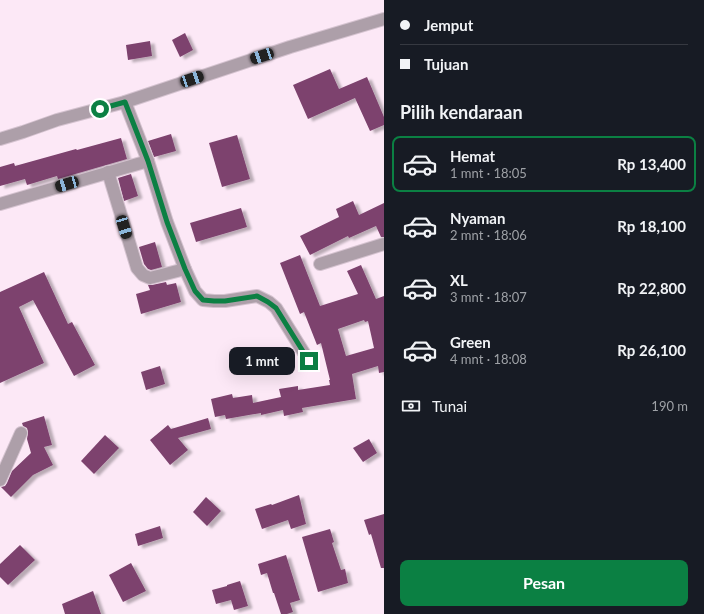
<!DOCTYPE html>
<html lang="id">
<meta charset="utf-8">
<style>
:root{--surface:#171b24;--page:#242831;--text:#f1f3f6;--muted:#9ea1a6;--line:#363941;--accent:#0b8043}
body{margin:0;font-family:Lato,sans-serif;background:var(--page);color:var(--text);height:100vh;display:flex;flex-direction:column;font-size:15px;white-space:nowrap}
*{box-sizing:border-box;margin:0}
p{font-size:13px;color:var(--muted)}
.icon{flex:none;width:22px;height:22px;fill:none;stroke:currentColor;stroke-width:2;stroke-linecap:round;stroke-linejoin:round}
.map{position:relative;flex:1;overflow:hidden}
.sheet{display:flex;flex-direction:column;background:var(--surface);width:320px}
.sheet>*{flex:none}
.banner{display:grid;align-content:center;height:88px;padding:0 16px;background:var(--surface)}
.end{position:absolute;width:18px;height:18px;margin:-9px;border:5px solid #0b8043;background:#fff;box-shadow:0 0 0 2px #fff}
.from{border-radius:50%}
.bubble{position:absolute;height:28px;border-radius:8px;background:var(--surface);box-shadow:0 4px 16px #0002;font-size:13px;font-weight:700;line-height:28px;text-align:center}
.car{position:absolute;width:12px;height:24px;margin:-12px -6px;border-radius:5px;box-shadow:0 0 3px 1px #0007;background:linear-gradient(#222 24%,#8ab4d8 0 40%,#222 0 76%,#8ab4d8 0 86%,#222 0)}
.banner b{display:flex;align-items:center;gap:14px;height:38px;font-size:15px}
.banner b+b{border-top:1px solid var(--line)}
.banner i{width:10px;height:10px;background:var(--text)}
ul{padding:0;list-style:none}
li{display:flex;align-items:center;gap:12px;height:56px;margin:0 8px 6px;padding:0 8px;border:2px solid transparent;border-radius:8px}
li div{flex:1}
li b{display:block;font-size:15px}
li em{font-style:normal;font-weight:700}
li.on{border-color:var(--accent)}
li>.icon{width:36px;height:36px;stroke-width:1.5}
h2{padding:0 16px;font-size:18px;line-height:48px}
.pay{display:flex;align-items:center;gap:10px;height:44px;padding:0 16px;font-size:15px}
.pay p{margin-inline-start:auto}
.action{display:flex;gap:8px;margin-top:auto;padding:8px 16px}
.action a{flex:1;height:46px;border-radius:8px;background:var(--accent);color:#fff;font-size:16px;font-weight:700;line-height:46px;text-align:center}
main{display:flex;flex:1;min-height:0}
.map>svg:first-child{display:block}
</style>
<main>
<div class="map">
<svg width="384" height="614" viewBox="0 0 384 614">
<defs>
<filter id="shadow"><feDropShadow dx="4.5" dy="2.5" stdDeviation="1" flood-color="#0004"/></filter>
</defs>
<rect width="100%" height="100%" fill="#fce8f6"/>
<g fill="#7d426e" fill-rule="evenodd" filter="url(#shadow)">
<polygon points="185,33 193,50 180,57 172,40"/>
<polygon points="150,41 152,56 128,60 126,45"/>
<polygon points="330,69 339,89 367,77 384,117 384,125 370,131 355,98 308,119 293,85"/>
<polygon points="171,134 176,151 154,157 148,141"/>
<polygon points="237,135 250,179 222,187 209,143"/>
<polygon points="121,138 127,159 58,179 57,176 27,185 25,179 0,186 0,167 14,163 15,166 76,149 77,150"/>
<polygon points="131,174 138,196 124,201 118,178"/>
<polygon points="353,201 359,215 384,203 384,237 381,237 376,226 349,238 348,236 310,255 300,236 339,217 336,209"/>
<polygon points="241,208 247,227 196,242 190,223"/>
<polygon points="155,242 162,267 151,270 148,269 144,264 139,247"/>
<path d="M300,255L320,306L358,294L347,271L361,265L376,299L384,296V372L379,373L378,366L352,374L356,399L302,408L303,412L284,416L283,410L261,415V413L226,419L225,415L215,417L211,399L232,394L233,398L252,395L253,403L281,397L279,389L298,386V390L330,385L329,380H330L321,343L317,345L304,312L300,314L280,263ZM364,320L365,322L368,321L374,348L346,356L338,329Z"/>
<polygon points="44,272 68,324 72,322 95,365 74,376 33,300 19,307 44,363 0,383 0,292"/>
<polygon points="166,282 167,285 176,283 181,302 141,314 136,294 150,290 148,285 152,285"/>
<polygon points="160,366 165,384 146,390 141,372"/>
<polygon points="44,416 52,445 44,447 53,465 33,475 11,497 1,487 5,486 7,483 12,471 31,453 27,439 28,432 27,428 23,426 22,423"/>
<polygon points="208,418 211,429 178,438 188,450 170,465 150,440 168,425 171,429"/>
<polygon points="105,435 119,448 94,474 81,461"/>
<polygon points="369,439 377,453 363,462 353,448"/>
<polygon points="299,495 306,524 291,529 288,520 262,529 255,509 271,504 272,505"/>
<polygon points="206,497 221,511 207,526 193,512"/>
<polygon points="384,514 384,568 381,568 371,534 369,535 364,520"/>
<polygon points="160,526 163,538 138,546 135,534"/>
<polygon points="330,529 334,542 332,543 341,570 345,569 348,583 318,592 302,537"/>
<polygon points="20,545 35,560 8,585 0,577 0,564"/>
<polygon points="286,555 300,600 290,603 293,612 287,614 281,614 274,593 273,593 267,573 261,575 258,564"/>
<polygon points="131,563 146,591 123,602 109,575"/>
<polygon points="240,581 248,606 234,610 231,600 216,604 212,590 227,586 227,585"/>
<polygon points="93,591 101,614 65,614 62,604"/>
</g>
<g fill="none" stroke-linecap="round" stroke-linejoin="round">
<defs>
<g id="minor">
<polyline points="125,102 148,161 167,222 185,269 195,291 203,300 214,301 225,301 257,296 269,302 276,308 309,361"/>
<polyline points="0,139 23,132 57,120 125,102 290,47 384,19"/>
<polyline points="108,172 137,268 143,275 150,278 185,269"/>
<polyline points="0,204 148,161"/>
<polyline points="320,264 384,244"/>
<polyline points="0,480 21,433"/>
</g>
</defs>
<use href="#minor" stroke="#d5c3d0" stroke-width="14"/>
<use href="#minor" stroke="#ad9fa9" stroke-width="12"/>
</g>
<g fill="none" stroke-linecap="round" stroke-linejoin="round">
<polyline stroke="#0b8043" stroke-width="5" points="100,109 125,102 148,161 167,222 185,269 195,291 203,300 214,301 225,301 257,296 268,302 276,308 309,361"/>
</g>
</svg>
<i class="end from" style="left:100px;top:109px"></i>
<i class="end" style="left:309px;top:361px"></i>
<div class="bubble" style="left:229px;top:347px;width:66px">1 mnt</div>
<i class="car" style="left:262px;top:56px;rotate:252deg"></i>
<i class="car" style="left:192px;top:79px;rotate:71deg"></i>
<i class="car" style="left:67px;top:184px;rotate:254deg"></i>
<i class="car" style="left:124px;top:227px;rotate:163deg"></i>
</div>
<section class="sheet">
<div class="banner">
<b><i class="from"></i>Jemput</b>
<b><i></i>Tujuan</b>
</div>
<h2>Pilih kendaraan</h2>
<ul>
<li class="on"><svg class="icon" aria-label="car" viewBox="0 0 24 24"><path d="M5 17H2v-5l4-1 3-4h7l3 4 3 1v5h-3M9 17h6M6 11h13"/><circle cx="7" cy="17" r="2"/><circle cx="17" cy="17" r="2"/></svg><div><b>Hemat</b><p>1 mnt · 18:05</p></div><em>Rp 13,400</em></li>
<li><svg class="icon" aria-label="car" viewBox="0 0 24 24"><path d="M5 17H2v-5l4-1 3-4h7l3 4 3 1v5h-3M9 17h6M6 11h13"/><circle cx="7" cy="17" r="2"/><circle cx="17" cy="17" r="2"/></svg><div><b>Nyaman</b><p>2 mnt · 18:06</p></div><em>Rp 18,100</em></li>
<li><svg class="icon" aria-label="car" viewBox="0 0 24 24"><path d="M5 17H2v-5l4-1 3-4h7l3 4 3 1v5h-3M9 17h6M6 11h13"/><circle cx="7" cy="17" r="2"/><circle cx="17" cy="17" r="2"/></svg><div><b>XL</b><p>3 mnt · 18:07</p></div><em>Rp 22,800</em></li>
<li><svg class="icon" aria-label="car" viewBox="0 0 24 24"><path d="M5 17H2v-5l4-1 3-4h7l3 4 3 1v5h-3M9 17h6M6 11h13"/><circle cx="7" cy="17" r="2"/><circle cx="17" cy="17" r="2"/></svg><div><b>Green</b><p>4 mnt · 18:08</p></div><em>Rp 26,100</em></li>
</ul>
<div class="pay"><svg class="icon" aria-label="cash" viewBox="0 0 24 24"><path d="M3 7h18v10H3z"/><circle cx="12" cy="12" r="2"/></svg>Tunai<p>190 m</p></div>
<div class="action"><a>Pesan</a></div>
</section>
</main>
